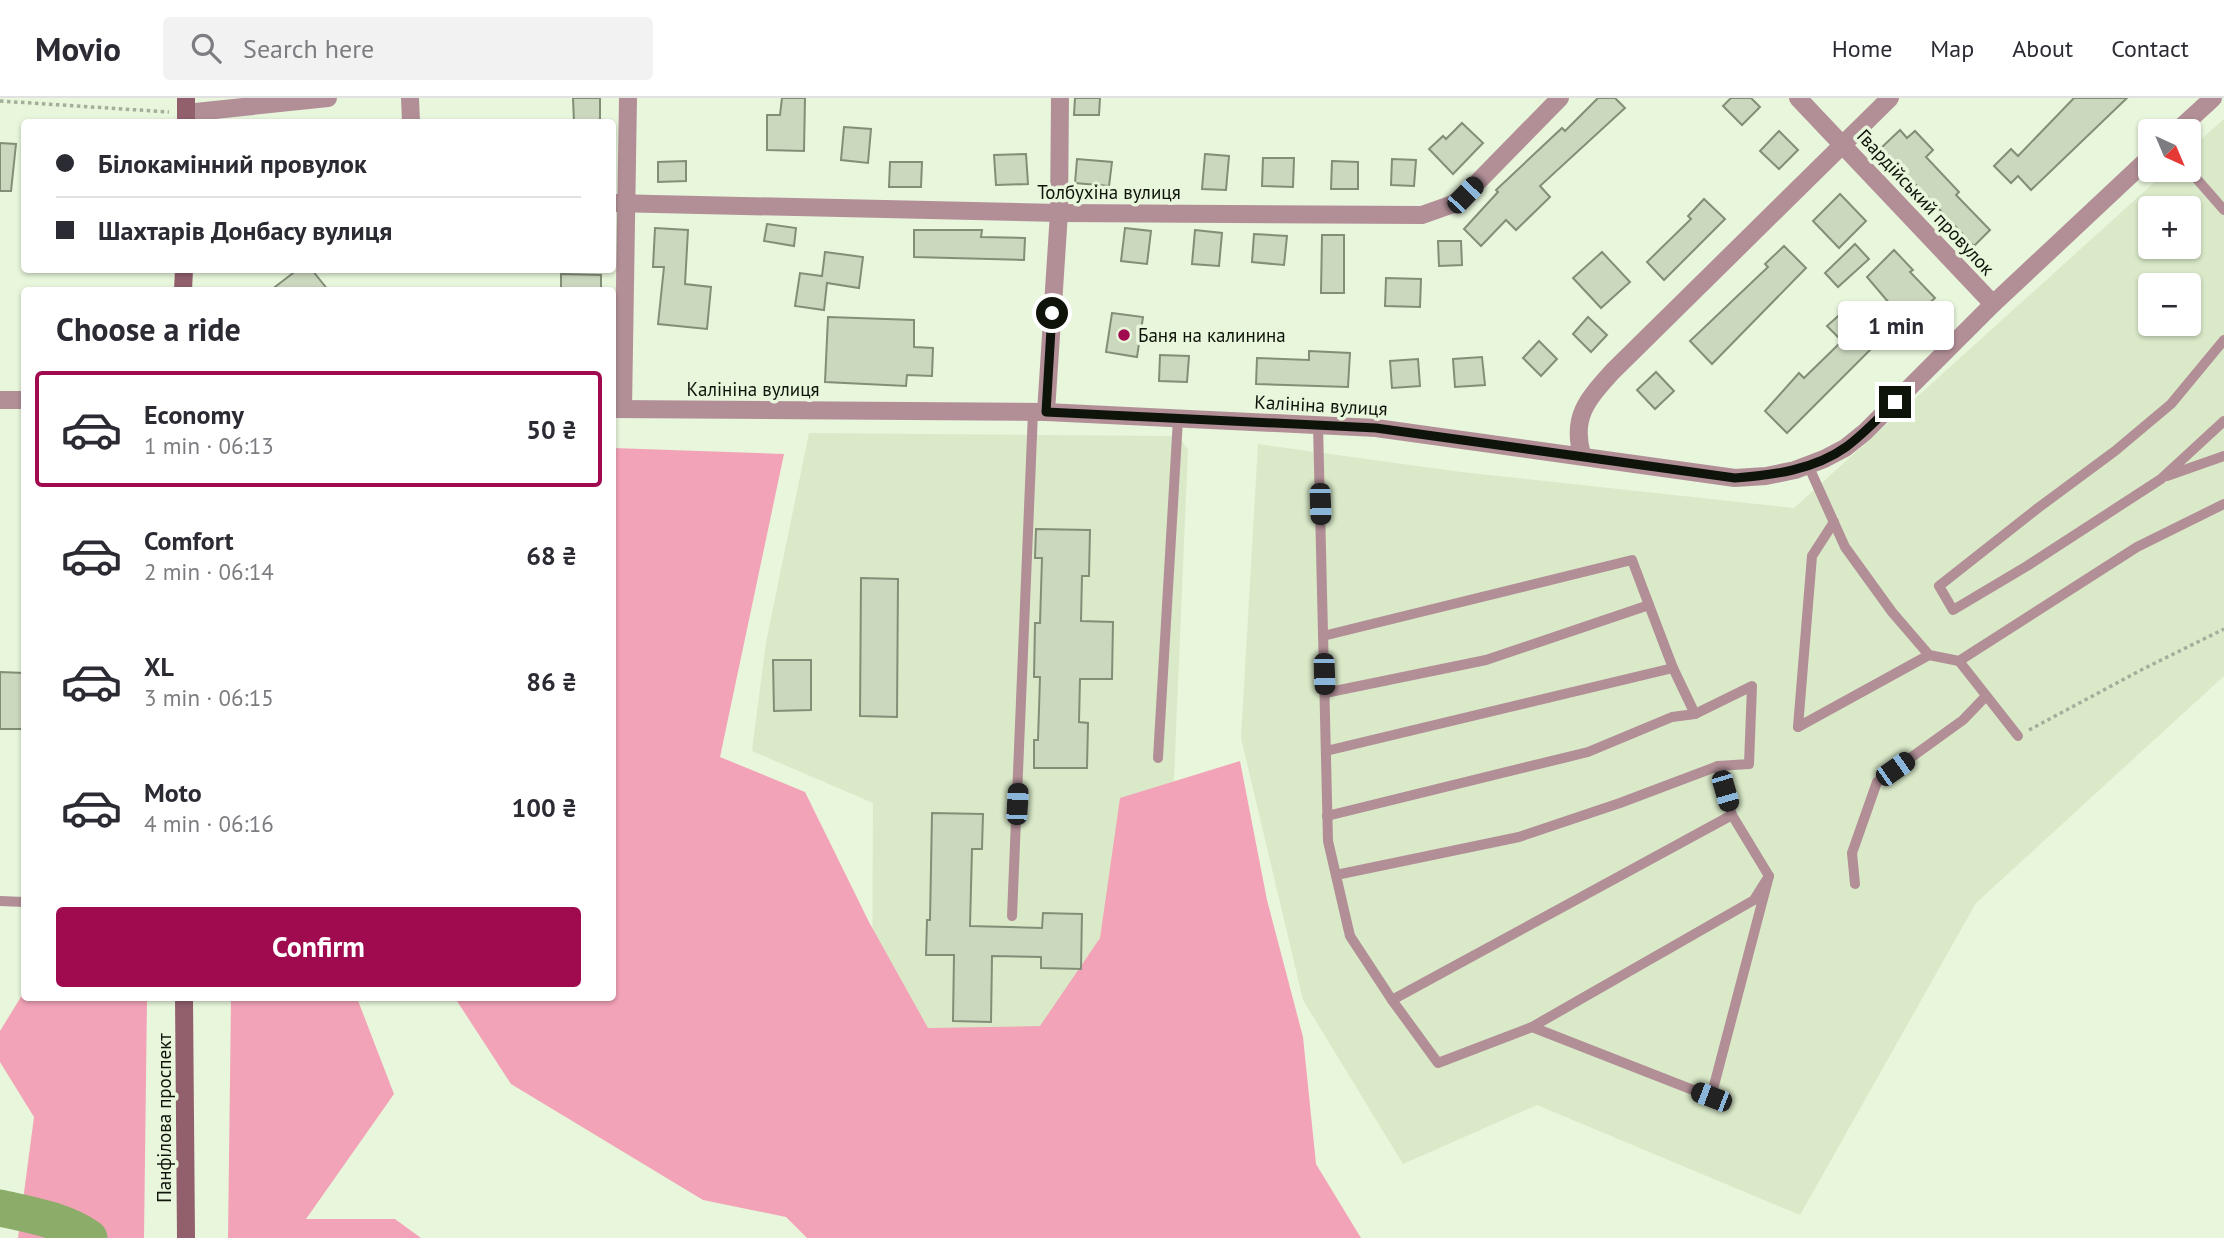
<!DOCTYPE html>
<meta charset="utf-8">
<style>
:root{--surface:#fff;--page:#f2f2f3;--text:#2b2b33;--muted:#7c7c81;--line:#e1e1e2;--accent:#a00a4f}
body{margin:0;font-family:"PT Sans",sans-serif;background:var(--page);color:var(--text);height:100vh;display:flex;flex-direction:column;font-size:26px;white-space:nowrap}
*{box-sizing:border-box;margin:0}
p{font-size:23px;color:var(--muted)}
.icon{flex:none;width:38px;height:38px;fill:none;stroke:currentColor;stroke-width:2;stroke-linecap:round;stroke-linejoin:round}
.map{position:relative;flex:1;overflow:hidden}
.panel{position:absolute;left:21px;top:189px;width:595px;height:714px;display:flex;flex-direction:column;background:var(--surface);border-radius:7px;box-shadow:0 2px 5px #0004}
.panel>*{flex:none}
.guide{position:absolute;left:21px;top:21px;width:595px;height:154px;border-radius:7px;box-shadow:0 2px 5px #0004;display:grid;align-content:center;height:154px;padding:0 35px;background:var(--surface)}
.needle{width:46px;rotate:136deg}
.buttons{position:absolute;left:2138px;top:21px;display:grid;gap:14px}
.buttons a{display:grid;place-items:center;width:63px;height:63px;border-radius:7px;background:var(--surface);box-shadow:0 2px 5px #0004;font-size:35px}
.end{position:absolute;width:32px;height:32px;margin:-16px;border:9px solid #0f140b;background:#fff;box-shadow:0 0 0 4px #fff}
.from{border-radius:50%}
.bubble{position:absolute;height:49px;border-radius:7px;background:var(--surface);box-shadow:0 2px 5px #0004;font-size:23px;font-weight:700;line-height:49px;text-align:center}
.car{position:absolute;width:21px;height:42px;margin:-21px -10px;border-radius:9px;box-shadow:0 0 5px 2px #0007;background:linear-gradient(#222 24%,#8ab4d8 0 40%,#222 0 76%,#8ab4d8 0 86%,#222 0)}
.guide b{display:flex;align-items:center;gap:24px;height:66px;font-size:26px}
.guide b+b{border-top:2px solid var(--line)}
.guide i{width:18px;height:18px;background:var(--text)}
ul{padding:0;list-style:none}
li{display:flex;align-items:center;gap:21px;height:116px;margin:0 14px 10px;padding:0 21px;border:4px solid transparent;border-radius:7px}
li div{flex:1}
li b{display:block;font-size:26px}
li em{font-style:normal;font-weight:700}
li.active{border-color:var(--accent)}
li>.icon{width:63px;height:63px;stroke-width:1.5}
h2{padding:0 35px;font-size:32px;line-height:84px}
.button{display:flex;gap:14px;margin-top:auto;padding:14px 35px}
.button a{flex:1;height:80px;border-radius:7px;background:var(--accent);color:#fff;font-size:28px;font-weight:700;line-height:80px;text-align:center}
header{display:flex;align-items:center;gap:42px;box-sizing:border-box;height:98px;padding:0 35px;background:var(--surface);border-bottom:2px solid var(--line)}
header strong{font-size:33px}
nav{display:flex;gap:38px;margin-inline-start:auto;font-size:24px}
.search{width:490px;height:63px;background:var(--page);display:flex;align-items:center;gap:18px;box-sizing:border-box;padding:0 24px;border-radius:7px;color:var(--muted);font-size:26px}
.map>svg:first-child{display:block}
</style>
<header>
<strong>Movio</strong>
<div class="search"><svg class="icon" aria-label="search" viewBox="0 0 24 24"><circle cx="10" cy="10" r="6"/><path d="M15 15l6 6"/></svg>Search here</div>
<nav><a>Home</a><a>Map</a><a>About</a><a>Contact</a></nav>
</header>
<div class="map">
<svg width="2224" height="1140" viewBox="0 0 2224 1140">
<rect width="100%" height="100%" fill="#e8f6dc"/>
<g fill="#daeac9" fill-rule="evenodd">
<path d="M2224,21V578L1976,805L1800,1117L1537,1007L1403,1066L1303,902L1241,640L1258,346L1461,374L1794,410L2168,72H2189V52ZM2151,110H2189V149H2151ZM2151,187H2189V226H2151Z"/>
<polygon points="809,335 1177,338 1188,351 1163,938 872,933 873,705 752,653 766,544"/>
</g>
<g fill="#f3a3b7">
<polygon points="613,350 784,356 720,659 805,694 869,824 928,930 1040,928 1100,840 1120,700 1240,663 1267,802 1303,939 1316,1066 1361,1140 807,1140 786,1119 703,1102 511,986 455,900 612,900"/>
<polygon points="24,894 24,900 147,900 144,1140 18,1140 34,1019 0,964 0,933"/>
<polygon points="231,900 357,900 394,996 306,1121 395,1121 421,1140 228,1140"/>
</g>
<g fill="none" stroke-linecap="round" stroke-linejoin="round">
<path stroke="#8cac6a" stroke-width="37" d="M0,1110C31,1117 63,1122 89,1140"/>
</g>
<g fill="#cbd8be" stroke="#828e76" stroke-width="2">
<polygon points="573,0 600,0 600,24 574,24"/>
<polygon points="782,0 805,0 804,53 767,52 767,17 780,17"/>
<polygon points="1075,0 1100,0 1099,17 1074,17"/>
<polygon points="1598,0 1615,0 1625,10 1540,88 1550,99 1516,132 1506,122 1481,148 1464,131 1498,94 1496,92 1562,30 1565,33"/>
<polygon points="1731,0 1751,0 1760,9 1742,27 1723,8"/>
<polygon points="2074,0 2127,0 2031,92 2018,78 2011,85 1994,68 2011,51 2018,58"/>
<polygon points="1462,25 1483,45 1453,76 1429,51 1443,38 1446,41"/>
<polygon points="844,29 871,31 868,65 841,62"/>
<polygon points="1900,32 1907,40 1915,33 1933,52 1926,59 1959,94 1956,97 1990,132 1974,148 1881,50"/>
<polygon points="1779,33 1798,52 1779,71 1760,53"/>
<polygon points="0,45 16,46 11,93 0,93"/>
<polygon points="1026,56 1028,86 996,87 994,57"/>
<polygon points="1205,56 1229,58 1226,92 1202,91"/>
<polygon points="1263,60 1294,60 1293,89 1262,88"/>
<polygon points="1077,61 1112,64 1109,88 1075,85"/>
<polygon points="1392,61 1416,62 1414,88 1391,87"/>
<polygon points="686,63 686,83 658,84 658,64"/>
<polygon points="1332,63 1358,64 1358,91 1331,91"/>
<polygon points="890,64 922,64 921,89 889,89"/>
<polygon points="1840,96 1866,123 1839,150 1813,123"/>
<polygon points="1704,101 1725,121 1664,182 1647,164 1691,121 1688,118"/>
<polygon points="767,126 796,130 794,148 764,143"/>
<polygon points="655,130 688,132 685,186 711,189 707,231 658,226 664,169 653,169"/>
<polygon points="1125,130 1151,133 1147,166 1121,163"/>
<polygon points="914,132 982,132 981,139 1025,140 1024,162 914,159"/>
<polygon points="1195,132 1222,135 1219,168 1192,166"/>
<polygon points="1254,136 1287,138 1284,167 1252,164"/>
<polygon points="1322,137 1344,137 1344,195 1321,195"/>
<polygon points="1438,143 1461,143 1462,167 1439,168"/>
<polygon points="1855,146 1869,161 1838,189 1825,175"/>
<polygon points="1784,148 1806,170 1712,266 1690,243 1768,169 1765,166"/>
<polygon points="1894,152 1913,172 1910,174 1935,200 1907,226 1867,179"/>
<polygon points="825,154 863,159 859,190 827,185 824,212 795,208 800,175 822,178"/>
<polygon points="1602,154 1630,184 1601,210 1573,180"/>
<polygon points="297,172 312,172 328,192 271,192"/>
<polygon points="561,176 601,177 601,192 561,192"/>
<polygon points="1386,180 1421,181 1420,209 1385,208"/>
<polygon points="1846,211 1877,245 1787,335 1765,313 1799,275 1804,280 1842,243 1827,228"/>
<polygon points="1112,215 1143,219 1137,259 1106,254"/>
<polygon points="828,219 914,222 914,249 933,250 932,278 907,277 906,288 825,284"/>
<polygon points="1588,219 1607,237 1591,254 1573,236"/>
<polygon points="1539,243 1557,261 1541,278 1523,260"/>
<polygon points="1309,253 1350,255 1348,289 1256,286 1257,260 1309,262"/>
<polygon points="1160,257 1189,258 1187,284 1159,283"/>
<polygon points="1482,259 1485,287 1455,289 1453,261"/>
<polygon points="1418,261 1420,288 1392,290 1390,263"/>
<polygon points="1656,274 1674,293 1655,311 1637,292"/>
<polygon points="1036,431 1090,432 1089,478 1082,478 1081,523 1113,524 1112,581 1080,581 1079,624 1088,625 1087,670 1034,670 1034,642 1038,642 1040,579 1034,579 1035,525 1040,525 1042,460 1035,460"/>
<polygon points="861,480 898,481 897,619 860,618"/>
<polygon points="773,562 811,562 811,612 774,613"/>
<polygon points="0,574 24,575 24,631 0,631"/>
<polygon points="932,715 983,716 982,751 972,751 970,828 1042,830 1043,815 1082,816 1081,871 1041,870 1041,859 992,858 991,924 953,923 954,857 926,857 927,822 930,822"/>
</g>
<g fill="none" stroke-linecap="round" stroke-linejoin="round">
<g stroke="#a4af9b" stroke-width="3.5" stroke-dasharray="3.5 3.5" stroke-linecap="butt">
<polyline points="0,3 169,14"/>
<polyline points="2029,632 2143,571 2224,531"/>
</g>
<g stroke="#b28f97" stroke-width="10">
<polyline points="2189,72 2224,112"/>
<polyline points="2224,242 2171,306 2115,353 2038,410 1939,488 1953,512 2027,468 2161,381 2224,323"/>
<polyline points="1318,327 1328,743 1350,838 1392,902 1438,965 1532,929 1754,802 1769,778 1711,999 1532,929"/>
<polyline points="1808,367 1845,449 1892,514 1929,557 1959,563"/>
<polyline points="2167,378 2224,358"/>
<polyline points="1323,538 1632,462 1649,507"/>
<polyline points="1325,595 1486,562 1649,507 1673,570"/>
<polyline points="1695,616 1752,588 1749,666 1718,668"/>
<polyline points="1798,629 1812,458 1834,424"/>
<polyline points="1798,629 1929,557"/>
<polyline points="2018,638 1959,563 2137,449 2224,406"/>
<polyline points="1326,653 1673,570 1695,616 1672,619 1588,654 1327,718"/>
<polyline points="1158,660 1178,321"/>
<polyline points="1336,777 1519,739 1620,705 1718,668 1732,717"/>
<polyline points="1855,786 1852,755 1877,684 1963,622 1986,598"/>
<polyline points="0,803 24,804"/>
<polyline points="1012,818 1033,314"/>
<polyline points="1392,902 1732,717 1769,778 1767,782"/>
</g>
<g stroke="#b28f97" stroke-width="18">
<polyline points="410,0 411,24"/>
<polyline points="1798,0 1993,206"/>
<polyline points="186,15 328,0"/>
<polyline points="612,105 1059,115 1422,117 1453,106 1465,97 1560,0"/>
<polyline points="0,302 24,302"/>
<polyline points="623,311 628,0"/>
<polyline points="1046,314 1059,115 1060,0"/>
<path d="M1582,357C1571,318 1588,301 1613,273L1890,0"/>
</g>
<g stroke="#b28f97" stroke-width="18">
<polyline points="2177,33 2213,0"/>
<polyline points="612,311 1046,314 1376,330 1735,380 1766,378 1795,372 1824,361 1845,350 1865,334 1993,206 2151,58"/>
</g>
<g stroke="#92606d" stroke-width="18">
<polyline points="186,24 186,0"/>
<polyline points="183,192 184,172"/>
<polyline points="184,900 186,1140"/>
</g>
</g>
<g fill="none" stroke-linecap="round" stroke-linejoin="round">
<path stroke="#0f140b" stroke-width="9" d="M1052,215L1046,314L1376,330L1735,380C1773,377 1814,372 1846,349C1864,336 1879,319 1895,304"/>
</g>
<circle fill="#a00a4f" stroke="#e8f6dc" stroke-width="2.5" cx="1124" cy="237" r="7"/>
<g text-anchor="middle" stroke-width="7" stroke-linejoin="round" paint-order="stroke">
<g font-size="19" fill="#0f140b" stroke="#e8f6dc">
<text x="1109" y="101">Толбухіна вулиця</text>
<text transform="translate(1926 104) rotate(47)" y="7">Гвардійський провулок</text>
<text x="753" y="298">Калініна вулиця</text>
<text transform="translate(1321 307) rotate(3)" y="7">Калініна вулиця</text>
<text transform="translate(164 1020) rotate(-90)" y="7">Панфілова проспект</text>
</g>
<g font-size="19" fill="#0f140b" stroke="#e8f6dc" text-anchor="start">
<text x="1138" y="244">Баня на калинина</text>
</g>
</g>
</svg>
<div class="buttons">
<a><svg class="needle" viewBox="-14 -14 28 28"><path d="M0-13l5 13h-10z" fill="#e53935"/><path d="M0 13l5-13h-10z" fill="#7c7c81"/></svg></a>
<a>+</a>
<a>−</a>
</div>
<i class="end from" style="left:1052px;top:215px"></i>
<i class="end" style="left:1895px;top:304px"></i>
<div class="bubble" style="left:1838px;top:203px;width:116px">1 min</div>
<i class="car" style="left:1465px;top:97px;rotate:44deg"></i>
<i class="car" style="left:1320px;top:406px;rotate:178deg"></i>
<i class="car" style="left:1324px;top:576px;rotate:178deg"></i>
<i class="car" style="left:1895px;top:671px;rotate:55deg"></i>
<i class="car" style="left:1725px;top:693px;rotate:164deg"></i>
<i class="car" style="left:1017px;top:706px;rotate:3deg"></i>
<i class="car" style="left:1711px;top:999px;rotate:291deg"></i>
<div class="guide">
<b><i class="from"></i>Білокамінний провулок</b>
<b><i></i>Шахтарів Донбасу вулиця</b>
</div>
<section class="panel">
<h2>Choose a ride</h2>
<ul>
<li class="active"><svg class="icon" aria-label="car" viewBox="0 0 24 24"><path d="M5 17H2v-5l4-1 3-4h7l3 4 3 1v5h-3M9 17h6M6 11h13"/><circle cx="7" cy="17" r="2"/><circle cx="17" cy="17" r="2"/></svg><div><b>Economy</b><p>1 min · 06:13</p></div><em>50 ₴</em></li>
<li><svg class="icon" aria-label="car" viewBox="0 0 24 24"><path d="M5 17H2v-5l4-1 3-4h7l3 4 3 1v5h-3M9 17h6M6 11h13"/><circle cx="7" cy="17" r="2"/><circle cx="17" cy="17" r="2"/></svg><div><b>Comfort</b><p>2 min · 06:14</p></div><em>68 ₴</em></li>
<li><svg class="icon" aria-label="car" viewBox="0 0 24 24"><path d="M5 17H2v-5l4-1 3-4h7l3 4 3 1v5h-3M9 17h6M6 11h13"/><circle cx="7" cy="17" r="2"/><circle cx="17" cy="17" r="2"/></svg><div><b>XL</b><p>3 min · 06:15</p></div><em>86 ₴</em></li>
<li><svg class="icon" aria-label="car" viewBox="0 0 24 24"><path d="M5 17H2v-5l4-1 3-4h7l3 4 3 1v5h-3M9 17h6M6 11h13"/><circle cx="7" cy="17" r="2"/><circle cx="17" cy="17" r="2"/></svg><div><b>Moto</b><p>4 min · 06:16</p></div><em>100 ₴</em></li>
</ul>
<div class="button"><a>Confirm</a></div>
</section>
</div>
